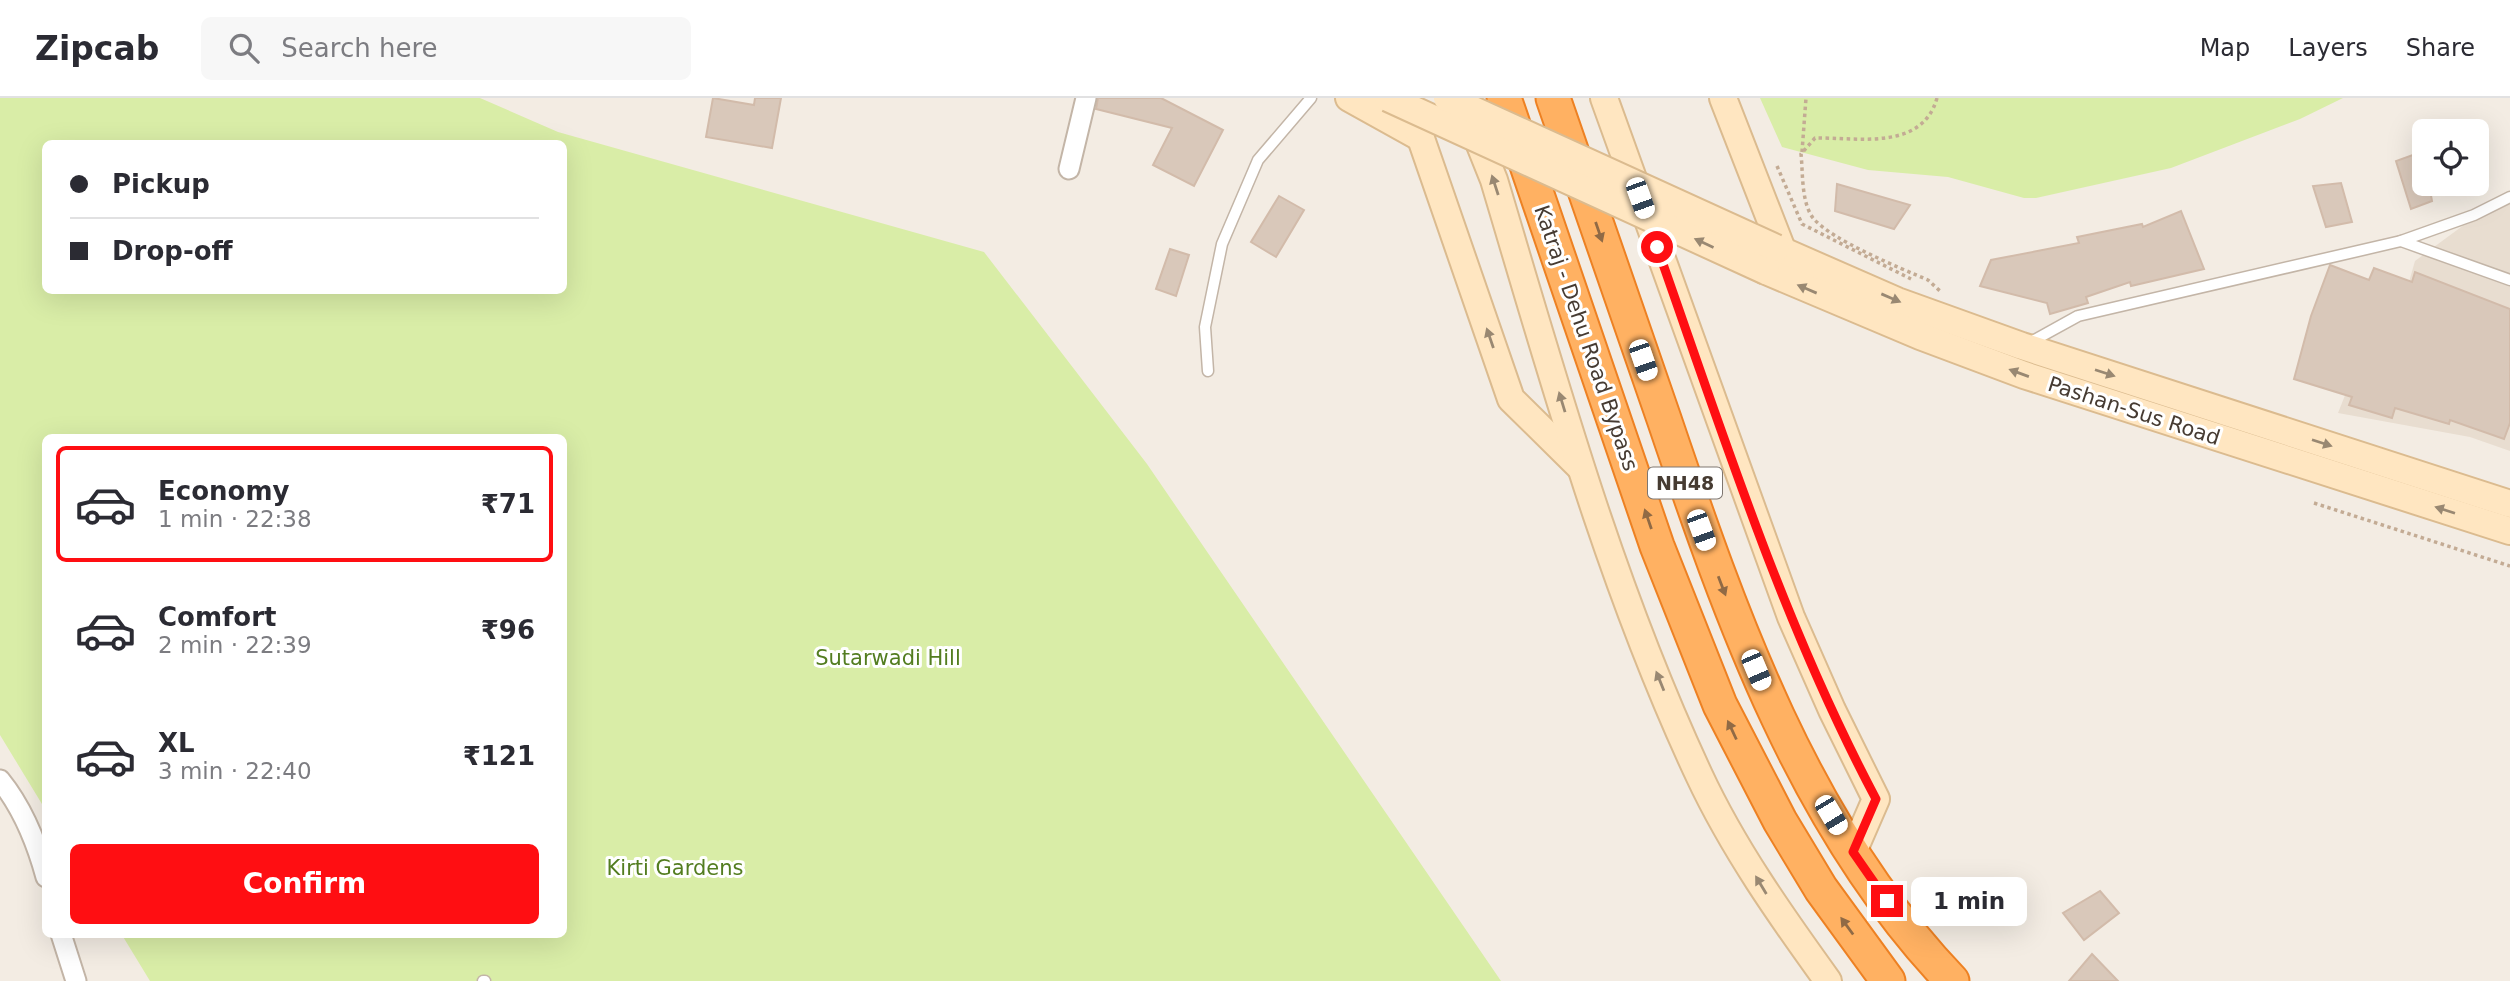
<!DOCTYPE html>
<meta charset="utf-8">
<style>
:root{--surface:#fff;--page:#f7f7f7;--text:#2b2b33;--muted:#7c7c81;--line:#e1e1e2;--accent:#ff0e12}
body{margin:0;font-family:"DejaVu Sans",sans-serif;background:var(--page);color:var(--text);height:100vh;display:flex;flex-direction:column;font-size:26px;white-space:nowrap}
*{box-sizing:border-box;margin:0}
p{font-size:23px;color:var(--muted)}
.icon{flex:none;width:38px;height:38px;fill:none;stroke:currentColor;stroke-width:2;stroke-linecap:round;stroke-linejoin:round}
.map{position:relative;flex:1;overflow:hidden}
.details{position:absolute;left:42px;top:336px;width:525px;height:504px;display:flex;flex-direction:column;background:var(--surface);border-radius:10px;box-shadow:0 7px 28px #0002}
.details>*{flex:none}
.banner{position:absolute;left:42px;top:42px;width:525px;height:154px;border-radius:10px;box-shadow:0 7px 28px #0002;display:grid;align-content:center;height:154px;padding:0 28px;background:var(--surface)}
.fabs{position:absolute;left:2412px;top:21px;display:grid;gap:14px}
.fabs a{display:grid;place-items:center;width:77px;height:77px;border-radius:10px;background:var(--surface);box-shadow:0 7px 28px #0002;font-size:35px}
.end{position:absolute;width:32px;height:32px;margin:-16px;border:9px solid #ff0e12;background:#fff;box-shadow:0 0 0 4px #fff}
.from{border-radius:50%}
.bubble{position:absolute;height:49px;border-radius:10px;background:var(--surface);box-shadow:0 7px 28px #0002;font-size:23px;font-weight:600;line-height:49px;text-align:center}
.car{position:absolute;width:21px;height:42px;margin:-21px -10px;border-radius:9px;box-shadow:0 0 5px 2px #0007;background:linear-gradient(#fff 24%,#345 0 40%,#fff 0 76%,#345 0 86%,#fff 0)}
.banner b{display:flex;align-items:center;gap:24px;height:66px;font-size:26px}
.banner b+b{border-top:2px solid var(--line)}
.banner i{width:18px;height:18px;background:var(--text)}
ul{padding:12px 0 0;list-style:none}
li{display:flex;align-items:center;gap:21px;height:116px;margin:0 14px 10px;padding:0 14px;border:4px solid transparent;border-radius:10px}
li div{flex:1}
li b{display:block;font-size:26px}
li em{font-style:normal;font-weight:600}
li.current{border-color:var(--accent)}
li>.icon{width:63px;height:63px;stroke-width:1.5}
.action{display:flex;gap:14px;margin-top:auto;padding:14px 28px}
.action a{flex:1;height:80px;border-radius:10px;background:var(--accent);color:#fff;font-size:28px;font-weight:600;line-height:80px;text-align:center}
header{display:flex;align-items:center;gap:42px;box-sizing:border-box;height:98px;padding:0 35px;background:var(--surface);border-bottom:2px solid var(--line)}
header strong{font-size:33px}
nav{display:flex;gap:38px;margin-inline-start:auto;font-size:24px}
.search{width:490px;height:63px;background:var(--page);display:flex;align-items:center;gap:18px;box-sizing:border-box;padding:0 24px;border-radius:10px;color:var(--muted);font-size:26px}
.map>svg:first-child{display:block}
</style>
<header>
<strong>Zipcab</strong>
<div class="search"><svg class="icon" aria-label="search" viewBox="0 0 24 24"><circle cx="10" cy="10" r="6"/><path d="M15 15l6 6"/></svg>Search here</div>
<nav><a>Map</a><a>Layers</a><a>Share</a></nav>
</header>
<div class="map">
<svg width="2510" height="883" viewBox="0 0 2510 883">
<rect width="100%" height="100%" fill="#f3ece3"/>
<polygon fill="#e8ddd0" points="2510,93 2510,353 2470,339 2338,315 2367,242 2407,191 2415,163"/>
<g fill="#d9eda7" fill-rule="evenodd">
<path d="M0,0H480L558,34L984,154L1147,366L1501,883H150L122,837L564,836V340H46L45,711L0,637ZM46,46H564V192H46Z"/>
<polygon points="1760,0 2343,0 2300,21 2171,70 2036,100 2024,100 1948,79 1868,72 1782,49"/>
</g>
<g fill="#d9c8ba" stroke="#d2bbaa" stroke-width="2">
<polygon points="713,0 754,7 755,0 781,0 772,50 706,39"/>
<polygon points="1098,0 1161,0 1223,32 1194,88 1153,67 1172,30 1096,11"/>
<polygon points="2424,53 2424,86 2429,86 2432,103 2411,111 2396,63"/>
<polygon points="2341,85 2352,124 2326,129 2313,88"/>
<polygon points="1837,86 1910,107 1894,131 1835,113"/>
<polygon points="1279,98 1304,112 1276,159 1251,144"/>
<polygon points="2181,113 2204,171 2131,188 2130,184 2086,199 2088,205 2050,216 2047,205 1980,188 1991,162 2079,145 2077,139 2142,126 2143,129"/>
<polygon points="1170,151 1189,157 1176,198 1156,191"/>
<polygon points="2330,167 2369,182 2374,170 2412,184 2415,174 2510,211 2510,325 2504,341 2450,322 2449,326 2395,310 2392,320 2349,307 2352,299 2294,281 2311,218"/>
<polygon points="2100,793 2119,815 2084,842 2063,815"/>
<polygon points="2092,856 2118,883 2069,883"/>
</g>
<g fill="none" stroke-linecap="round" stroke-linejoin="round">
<defs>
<g id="lane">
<polyline points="2401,143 2510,182"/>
<polyline points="2029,245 2078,218 2401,143 2474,117 2510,99"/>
<polyline points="1208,273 1205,229 1222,146 1258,62 1311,0"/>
<polyline points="483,883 485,883"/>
</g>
<g id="street">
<polyline points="1069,71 1086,0"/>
<path d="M0,682C22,709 37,746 46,779"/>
<polyline points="61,836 76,883"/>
</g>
<g id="secondary">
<polyline points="1349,0 1421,40"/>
<polyline points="1407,0 1511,301 1580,369"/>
<polyline points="1604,0 1791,519 1832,612 1876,701 1853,754"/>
<polyline points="1723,0 1783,154"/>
<path d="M1472,27L1494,82C1554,283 1610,487 1699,677C1733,750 1781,818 1828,883"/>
<polyline points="1776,150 1897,203 2022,248 2510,406"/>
<polyline points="1766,173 1920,238 2024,277 2510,433"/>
</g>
<g id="highway">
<polyline points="1504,0 1657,448 1720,607 1780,723 1821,791 1888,883"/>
<path d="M1553,0C1590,107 1627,214 1664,321C1731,519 1804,729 1952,883"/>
</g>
</defs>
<use href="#lane" stroke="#c3b5a7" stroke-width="13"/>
<use href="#street" stroke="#c3b5a7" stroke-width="23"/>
<use href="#secondary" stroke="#dbbb8f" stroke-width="30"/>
<use href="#highway" stroke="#ed8123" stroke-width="37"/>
<g stroke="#c3ab94" stroke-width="3.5" stroke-dasharray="3.5 3.5" stroke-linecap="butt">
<path d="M1937,0C1922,54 1856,39 1815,40L1801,56C1803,74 1801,104 1813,120C1831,142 1900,170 1928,182L1940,193"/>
<polyline points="1802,54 1806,0"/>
<polyline points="1777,68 1802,126 1911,181"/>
<polyline points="2314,405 2510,468"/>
</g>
<use href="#lane" stroke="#fff" stroke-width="10"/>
<use href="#street" stroke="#fff" stroke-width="19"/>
<use href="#secondary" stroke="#ffe6c1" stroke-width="26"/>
<use href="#highway" stroke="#ffb162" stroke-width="33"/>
<defs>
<g id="secondary-bridge">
<polyline points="1388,0 1766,173"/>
<polyline points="1447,0 1776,150"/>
</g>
</defs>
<use href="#secondary-bridge" stroke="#dbbb8f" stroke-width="30" stroke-linecap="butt"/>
<use href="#secondary-bridge" stroke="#ffe6c1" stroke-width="26"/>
</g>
<defs><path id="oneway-solid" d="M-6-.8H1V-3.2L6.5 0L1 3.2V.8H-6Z" transform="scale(1.75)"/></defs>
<g fill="#998872">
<use href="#oneway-solid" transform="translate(1495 87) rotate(-108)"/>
<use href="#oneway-solid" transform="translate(1704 145) rotate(-155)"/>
<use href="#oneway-solid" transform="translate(1807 191) rotate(-157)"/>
<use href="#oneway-solid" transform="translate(1891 200) rotate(23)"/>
<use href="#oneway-solid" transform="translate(1490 240) rotate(-109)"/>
<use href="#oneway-solid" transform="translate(2019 275) rotate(-160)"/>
<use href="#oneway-solid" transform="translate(2105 275) rotate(18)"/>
<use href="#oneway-solid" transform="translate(1562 304) rotate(-107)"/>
<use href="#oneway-solid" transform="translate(2322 345) rotate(18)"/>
<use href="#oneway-solid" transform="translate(2445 412) rotate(-162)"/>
<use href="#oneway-solid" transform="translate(1660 583) rotate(-112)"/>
<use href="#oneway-solid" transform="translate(1761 787) rotate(-121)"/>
</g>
<g fill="#906a45">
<use href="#oneway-solid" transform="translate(1599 134) rotate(71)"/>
<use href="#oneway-solid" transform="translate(1648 421) rotate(-109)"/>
<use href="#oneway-solid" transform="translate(1722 488) rotate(69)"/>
<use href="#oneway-solid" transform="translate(1732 632) rotate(-115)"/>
<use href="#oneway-solid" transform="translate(1847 828) rotate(-126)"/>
</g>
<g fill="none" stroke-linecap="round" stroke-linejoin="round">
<path stroke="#ff0e12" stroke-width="9" d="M1657,149C1723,336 1783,526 1876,701L1853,754L1887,803"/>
</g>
<g text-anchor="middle" stroke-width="6" stroke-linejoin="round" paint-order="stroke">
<rect fill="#fff" stroke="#7e7670" stroke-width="2" x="1648" y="369.5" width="74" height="31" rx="5"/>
<g font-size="19" font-weight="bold" fill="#463b32">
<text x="1685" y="392">NH48</text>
</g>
<g font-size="21" fill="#463b32" stroke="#fff">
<text transform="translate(1586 240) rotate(71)" y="7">Katraj - Dehu Road Bypass</text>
<text transform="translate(2134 313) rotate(18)" y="7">Pashan-Sus Road</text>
</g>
<g font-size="21" fill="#537d20" stroke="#fff">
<text x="888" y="567">Sutarwadi Hill</text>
<text x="675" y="777">Kirti Gardens</text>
</g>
</g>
</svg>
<div class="fabs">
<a><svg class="icon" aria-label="locate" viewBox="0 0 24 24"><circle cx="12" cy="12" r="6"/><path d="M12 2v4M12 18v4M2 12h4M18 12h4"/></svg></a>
</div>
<i class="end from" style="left:1657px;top:149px"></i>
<i class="end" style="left:1887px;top:803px"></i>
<div class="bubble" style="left:1911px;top:779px;width:116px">1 min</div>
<i class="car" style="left:1640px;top:100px;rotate:160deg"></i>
<i class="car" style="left:1643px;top:262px;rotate:161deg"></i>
<i class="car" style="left:1701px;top:432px;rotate:160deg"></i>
<i class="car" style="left:1756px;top:572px;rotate:157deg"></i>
<i class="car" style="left:1831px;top:717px;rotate:149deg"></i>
<div class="banner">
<b><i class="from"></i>Pickup</b>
<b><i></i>Drop-off</b>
</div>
<section class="details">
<ul>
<li class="current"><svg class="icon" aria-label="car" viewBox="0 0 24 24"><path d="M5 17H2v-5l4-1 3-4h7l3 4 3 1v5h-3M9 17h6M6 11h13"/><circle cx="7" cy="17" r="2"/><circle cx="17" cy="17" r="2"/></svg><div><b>Economy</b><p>1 min · 22:38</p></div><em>₹71</em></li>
<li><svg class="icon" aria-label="car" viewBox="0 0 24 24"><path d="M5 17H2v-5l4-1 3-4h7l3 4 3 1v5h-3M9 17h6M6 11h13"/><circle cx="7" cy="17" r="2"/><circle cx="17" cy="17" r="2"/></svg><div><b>Comfort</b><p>2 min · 22:39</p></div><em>₹96</em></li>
<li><svg class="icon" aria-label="car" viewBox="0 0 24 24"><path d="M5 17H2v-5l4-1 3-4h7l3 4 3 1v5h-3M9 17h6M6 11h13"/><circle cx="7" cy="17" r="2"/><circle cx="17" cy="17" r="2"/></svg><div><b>XL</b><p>3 min · 22:40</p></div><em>₹121</em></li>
</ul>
<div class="action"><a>Confirm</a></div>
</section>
</div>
